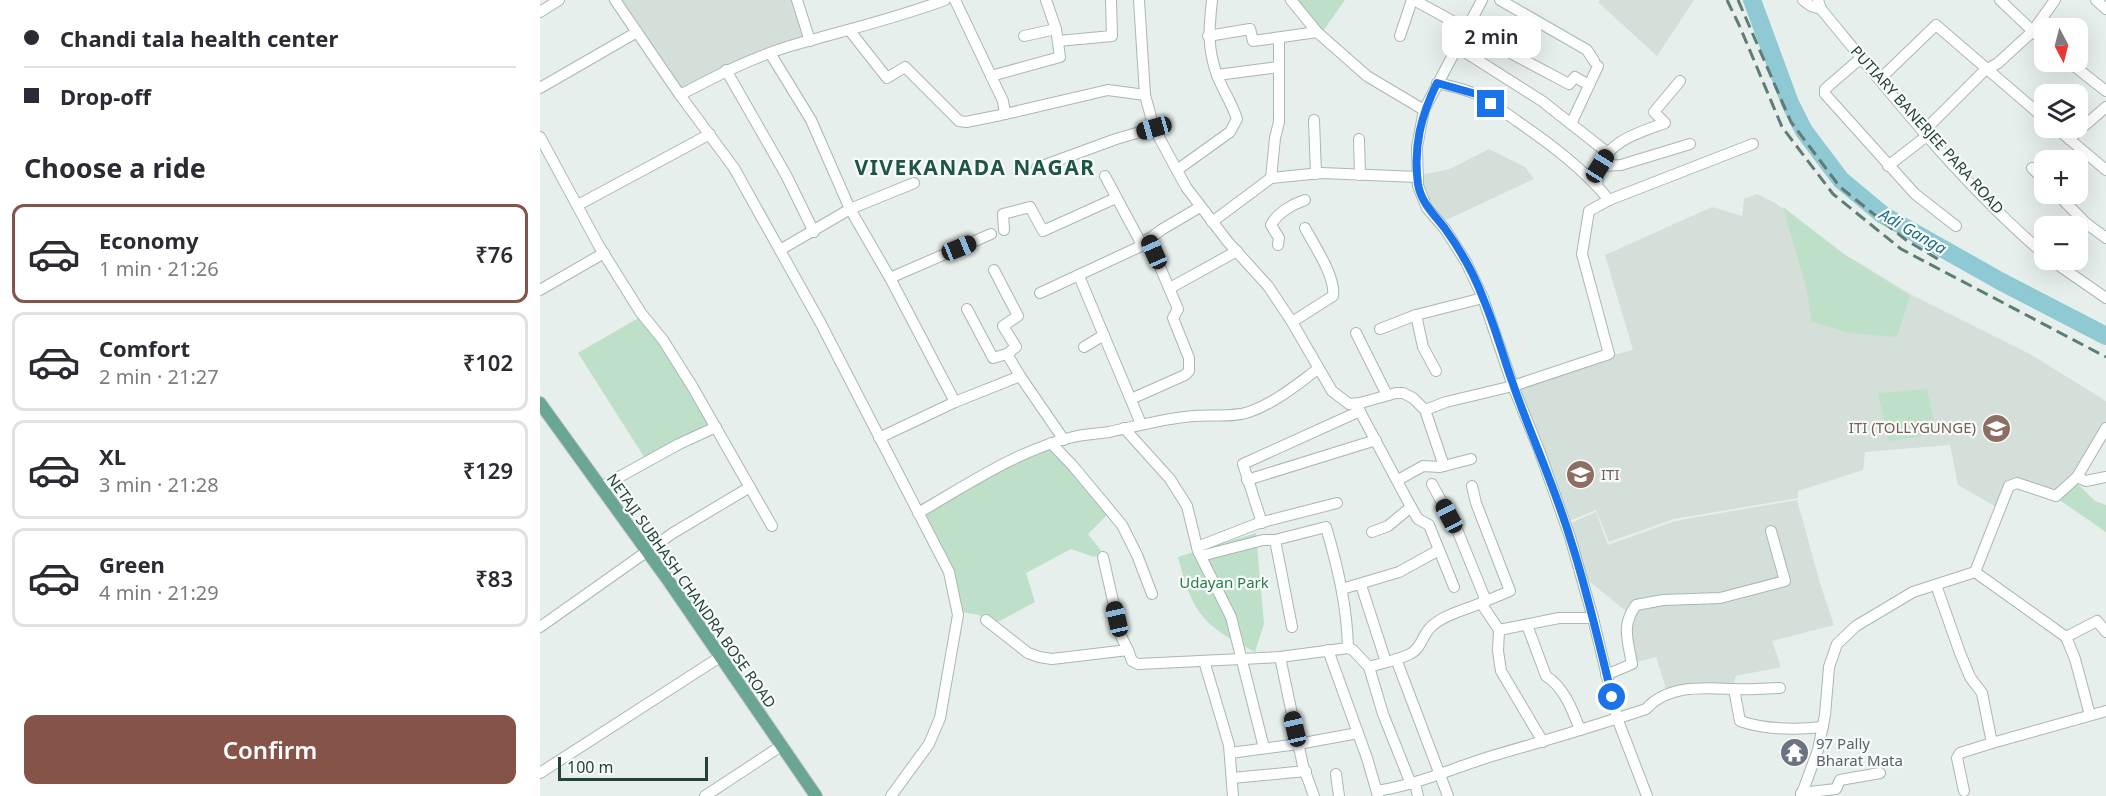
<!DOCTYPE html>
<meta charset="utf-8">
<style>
:root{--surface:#fff;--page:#f2f2f3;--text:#2b2b33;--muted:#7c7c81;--line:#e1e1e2;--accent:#855347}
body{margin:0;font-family:"Noto Sans",sans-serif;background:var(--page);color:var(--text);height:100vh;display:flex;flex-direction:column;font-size:22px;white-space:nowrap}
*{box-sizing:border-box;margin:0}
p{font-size:20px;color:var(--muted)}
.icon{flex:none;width:33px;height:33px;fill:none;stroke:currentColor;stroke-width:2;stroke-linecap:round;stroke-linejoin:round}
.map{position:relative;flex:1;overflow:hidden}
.panel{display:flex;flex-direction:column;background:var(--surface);width:540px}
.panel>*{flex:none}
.banner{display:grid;align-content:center;height:132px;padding:0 24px;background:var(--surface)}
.needle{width:39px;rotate:173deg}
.controls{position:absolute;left:1494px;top:18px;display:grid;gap:12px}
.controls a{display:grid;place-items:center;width:54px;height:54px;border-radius:12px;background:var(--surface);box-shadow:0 6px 24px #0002;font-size:30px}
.scale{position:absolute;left:18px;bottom:15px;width:150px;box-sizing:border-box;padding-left:6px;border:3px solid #24423a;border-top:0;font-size:16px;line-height:21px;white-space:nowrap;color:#24423a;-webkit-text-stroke:4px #f7fbf9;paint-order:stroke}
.end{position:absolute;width:27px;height:27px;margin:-14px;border:8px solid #1a73e8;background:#fff;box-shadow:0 0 0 3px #fff}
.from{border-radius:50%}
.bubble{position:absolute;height:42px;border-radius:12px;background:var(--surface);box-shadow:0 6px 24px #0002;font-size:20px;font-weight:600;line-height:42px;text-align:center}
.car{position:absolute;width:18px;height:36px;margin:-18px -9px;border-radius:8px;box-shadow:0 0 4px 2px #0007;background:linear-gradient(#222 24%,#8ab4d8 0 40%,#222 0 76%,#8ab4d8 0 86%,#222 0)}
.banner b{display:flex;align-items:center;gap:21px;height:57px;font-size:22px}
.banner b+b{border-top:2px solid var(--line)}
.banner i{width:15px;height:15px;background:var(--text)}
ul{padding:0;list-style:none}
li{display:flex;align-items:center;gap:18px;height:99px;margin:0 12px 9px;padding:0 12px;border:3px solid var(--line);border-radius:12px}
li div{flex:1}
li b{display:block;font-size:22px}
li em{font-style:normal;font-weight:600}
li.active{border-color:var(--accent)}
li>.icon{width:54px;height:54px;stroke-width:1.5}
h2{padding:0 24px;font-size:27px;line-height:72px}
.primary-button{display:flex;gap:12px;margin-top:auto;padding:12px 24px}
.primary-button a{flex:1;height:69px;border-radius:12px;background:var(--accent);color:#fff;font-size:24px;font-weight:600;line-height:69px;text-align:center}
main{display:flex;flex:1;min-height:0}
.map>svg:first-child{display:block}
</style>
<main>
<section class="panel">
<div class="banner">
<b><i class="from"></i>Chandi tala health center</b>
<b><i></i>Drop-off</b>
</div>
<h2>Choose a ride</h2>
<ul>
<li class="active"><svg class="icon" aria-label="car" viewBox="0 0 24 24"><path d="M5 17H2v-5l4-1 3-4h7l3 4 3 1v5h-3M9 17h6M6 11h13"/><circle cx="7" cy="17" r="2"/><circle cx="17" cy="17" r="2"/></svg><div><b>Economy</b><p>1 min · 21:26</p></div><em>₹76</em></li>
<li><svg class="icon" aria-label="car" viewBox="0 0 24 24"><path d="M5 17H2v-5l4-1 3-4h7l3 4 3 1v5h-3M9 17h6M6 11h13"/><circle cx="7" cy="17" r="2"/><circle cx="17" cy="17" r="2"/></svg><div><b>Comfort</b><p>2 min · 21:27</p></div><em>₹102</em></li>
<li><svg class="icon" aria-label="car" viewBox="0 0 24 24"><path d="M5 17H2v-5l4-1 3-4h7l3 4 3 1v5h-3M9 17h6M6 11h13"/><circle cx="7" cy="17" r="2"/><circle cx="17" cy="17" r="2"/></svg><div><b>XL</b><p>3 min · 21:28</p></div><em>₹129</em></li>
<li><svg class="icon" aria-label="car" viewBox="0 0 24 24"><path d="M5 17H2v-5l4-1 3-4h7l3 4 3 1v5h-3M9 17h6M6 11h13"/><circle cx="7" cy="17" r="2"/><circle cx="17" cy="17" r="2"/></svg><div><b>Green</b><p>4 min · 21:29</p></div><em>₹83</em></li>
</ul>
<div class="primary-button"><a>Confirm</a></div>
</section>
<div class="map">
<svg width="1566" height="796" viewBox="0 0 1566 796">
<rect width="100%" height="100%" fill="#e6efeb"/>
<g fill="#d4dfda">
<polygon points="79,0 252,0 268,39 141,93"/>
<polygon points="1060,0 1154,0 1117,56 1058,2"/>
<polygon points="949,149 985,167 994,179 902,222 890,207 880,187 881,175 910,169"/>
<polygon points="1217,194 1235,203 1304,254 1374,296 1490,354 1566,401 1566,424 1535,475 1517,491 1477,481 1458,508 1418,485 1410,445 1325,452 1323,470 1258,491 1258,498 1134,519 1069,542 1056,510 1027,522 977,381 1093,350 1065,255 1172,207 1202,216 1204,199"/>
<polygon points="1257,500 1280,583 1294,625 1232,641 1241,667 1196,676 1193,686 1127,692 1116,657 1094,663 1088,631 1092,616 1044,577 1031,523 1056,512 1068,545 1135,521"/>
</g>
<g fill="#bfe0c8">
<polygon points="753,0 805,0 781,34"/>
<polygon points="1243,207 1304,254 1370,296 1357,337 1309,333 1272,322 1266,287"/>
<polygon points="100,317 118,335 170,425 106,460 38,353"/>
<polygon points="1387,389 1397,434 1349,441 1338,393"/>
<path d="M510,448L569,513L548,534L563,553L554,557L531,549L486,573L495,602L456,623L439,615L422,612C420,575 396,543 378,511L471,463Z"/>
<polygon points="1537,483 1555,501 1566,505 1566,532 1518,499"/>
<path d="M716,533L724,624L715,652C663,626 652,613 638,557Z"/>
</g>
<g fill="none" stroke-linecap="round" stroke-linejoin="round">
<polyline stroke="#8ec9d4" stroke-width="18" points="1212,0 1250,103 1264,131 1301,180 1343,215 1460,281 1566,336"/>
<defs>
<g id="minor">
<polyline points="75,0 140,95 194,168 280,322 409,572 418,615 400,718 389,744 351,796"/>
<polyline points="257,0 270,41"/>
<polyline points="415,0 463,101 465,114"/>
<polyline points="599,0 605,95 614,128 646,187 688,242 728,286 752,322 792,391 809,404 820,403 856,393 863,393 873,398 885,410 904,466"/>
<polyline points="751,0 777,32 827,76 884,110"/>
<polyline points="874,0 927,29"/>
<polyline points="942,0 884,110 877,147 878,186 887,208 905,229 926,262 943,298 973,386 999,450 1030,537 1053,618 1077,718 1107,796"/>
<polyline points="960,0 1047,50 1054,61"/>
<polyline points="1263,0 1271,6 1281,9"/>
<path d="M1278,0L1281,9C1351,94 1421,183 1504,254"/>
<polyline points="1460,0 1504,42"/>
<polyline points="1556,0 1566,9"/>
<polyline points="0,12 19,0"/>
<polyline points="928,27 965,50 1029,84 1035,77 1049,85"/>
<polyline points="310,31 347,78 365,67 419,121 426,122 461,115 568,90 605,95"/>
<polyline points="484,36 516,29"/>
<polyline points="668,36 710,29 713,41 777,32"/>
<polyline points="860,36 872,0"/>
<polyline points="518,41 572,36 571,0"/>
<polyline points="917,47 1002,101 1068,153"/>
<polyline points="230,53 271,120 310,209 350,278"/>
<polyline points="1321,58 1285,89 1285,94 1375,194 1416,226"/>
<polyline points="1529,62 1566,91"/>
<polyline points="186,70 246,175 274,232"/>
<polyline points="677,75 739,67"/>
<polyline points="451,76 520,57 516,29 506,0"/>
<polyline points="1340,79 1396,25 1504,118"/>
<path d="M897,83C910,86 926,89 938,95C951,102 964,112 977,121C1010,144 1043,168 1069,200"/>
<polyline points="0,88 97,32"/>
<path d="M140,95C176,76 211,58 250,46C302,31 354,19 405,0"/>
<polyline points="774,120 776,174"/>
<polyline points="1031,124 1058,66"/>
<polyline points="1516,128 1566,170"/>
<polyline points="1384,131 1444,71 1458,63 1492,32 1515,0"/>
<polyline points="0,137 59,246 101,313 123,340 152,386 232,526"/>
<polyline points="819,139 820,175"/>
<polyline points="1529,139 1566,107"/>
<polyline points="1060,166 1081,165 1150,144"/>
<polyline points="1348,166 1388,135"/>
<polyline points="497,168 576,139 614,128"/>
<polyline points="1492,168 1504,180"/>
<path d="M637,170L690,132L697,119C692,103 683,91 677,75C667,48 669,28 672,0"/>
<polyline points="565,176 602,245"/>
<polyline points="731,178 735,138 739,122 739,38"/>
<path d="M1057,185C1058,180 1058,172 1060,167C1069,140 1101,132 1125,123L1114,112L1140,81"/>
<polyline points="1517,194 1547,224 1566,238"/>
<polyline points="38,205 170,134"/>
<polyline points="672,222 731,178 781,173 878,177"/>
<polyline points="464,230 463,214 490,207 503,231 576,198"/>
<polyline points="1538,236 1547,224"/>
<path d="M738,245L739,238L731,225C737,213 753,204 765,200"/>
<polyline points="240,250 310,209 374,183"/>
<polyline points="1511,260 1566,298"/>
<polyline points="539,276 601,424"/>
<polyline points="630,288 697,251"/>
<polyline points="0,290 64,253"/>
<polyline points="500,293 599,247 621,230 660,207"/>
<polyline points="427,309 453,358 467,354 476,347 463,326 478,316 454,270"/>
<polyline points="876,315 883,347 896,371"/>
<path d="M752,322L793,296C796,277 774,245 765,228"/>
<polyline points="840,329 876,315 943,298"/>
<polyline points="816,333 847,395"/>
<polyline points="544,347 564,335"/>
<polyline points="467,354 480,376 524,440"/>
<polyline points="591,399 645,375 649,371 649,358 633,318 638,309 608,239"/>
<polyline points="415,402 350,278 451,234"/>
<polyline points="817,406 871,507"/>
<polyline points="885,410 906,402 973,386 1069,354 1042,254 1049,211 1069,200 1213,144"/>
<polyline points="584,428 630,479 647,506 658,551 691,617 724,748"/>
<polyline points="339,438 415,402 480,376"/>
<polyline points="511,443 533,466 582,525 597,555 612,594"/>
<polyline points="1537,477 1546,481 1566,477"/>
<polyline points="707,480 836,440"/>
<polyline points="858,480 883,466 900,467 931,459"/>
<polyline points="892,484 918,532 946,601"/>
<polyline points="932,486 936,503 970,591 941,603"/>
<polyline points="61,487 139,444 176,427"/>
<path d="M378,513C427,485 478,450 533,437C545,434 557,434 569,432C598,426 625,418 654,416C673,414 691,418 709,412C735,403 756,385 778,369"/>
<polyline points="722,523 703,464 820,411"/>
<polyline points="832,532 848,526 871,507 878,519 889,525 914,587"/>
<polyline points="657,547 719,523 797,503"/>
<polyline points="661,556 723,540 735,540"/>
<polyline points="563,557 581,636 588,650"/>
<polyline points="1435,572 1526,637 1557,621 1566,632"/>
<polyline points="821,585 846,662"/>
<polyline points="1396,585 1420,653 1430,677 1442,693 1452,743 1566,711"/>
<polyline points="802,589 859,572 899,550"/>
<path d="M446,620L488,653L499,657L512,659L588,650L592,661L598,664L740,657L808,648L813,650L829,667C842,663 858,660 870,654C881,649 882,636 890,628C902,615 925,610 941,603L959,630L1019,618H1053"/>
<path d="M987,625L1006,676C1024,687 1033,711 1040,730"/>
<polyline points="0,627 133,533 210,487"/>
<path d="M752,627L735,540L786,527C798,568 807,606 808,648"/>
<polyline points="959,630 958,651 961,671 1003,742"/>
<polyline points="1526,637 1535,659 1550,715"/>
<polyline points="788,650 827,758 838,796"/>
<polyline points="740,657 763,766 774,796"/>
<polyline points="856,659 908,796"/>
<polyline points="664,661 689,745 693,796"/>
<polyline points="829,667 843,714 871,784"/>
<path d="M1066,675L1092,664C1088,641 1081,625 1096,605L1123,600L1180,598L1245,581L1231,531"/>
<path d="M1194,689L1200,721C1226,730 1255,730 1283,727"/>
<polyline points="690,753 758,744 818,733"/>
<polyline points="0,773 180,657"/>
<polyline points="796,774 799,796"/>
<polyline points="692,778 766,771"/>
<polyline points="875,783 878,796"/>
<path d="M837,791C877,785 913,768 952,756C1004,741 1055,726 1106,709C1128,684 1164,688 1194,689C1209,690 1225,688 1240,688"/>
<polyline points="1424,791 1417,758 1420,753 1452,743"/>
<polyline points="1261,793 1296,789 1300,780 1340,773"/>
<polyline points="165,796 241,746"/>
<polyline points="1261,796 1278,750 1285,715 1289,667 1297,644 1316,626 1373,592 1435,572 1469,486 1477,483 1516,496 1537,477 1566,428"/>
</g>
<polyline id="major" points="0,403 130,583 276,796"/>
</defs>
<use href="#minor" stroke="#a8b8b2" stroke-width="12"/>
<use href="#major" stroke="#c2cac8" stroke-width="14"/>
<use href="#minor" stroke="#fff" stroke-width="10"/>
<use href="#major" stroke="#6aa596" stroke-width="12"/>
<g stroke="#5f7d75" stroke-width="3" stroke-dasharray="12 6" stroke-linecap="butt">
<polyline points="1187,0 1200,27 1242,127 1293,194 1361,249 1566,357"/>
<polyline points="1198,0 1251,122 1300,187 1366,240 1398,259"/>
</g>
</g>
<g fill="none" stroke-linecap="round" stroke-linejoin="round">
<path stroke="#1a73e8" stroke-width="8" d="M951,104L936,94L897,83C881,116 873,146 878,184C881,203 895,215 906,230C921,251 934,274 943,298C955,326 963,356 973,384C991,436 1014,485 1030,538C1047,590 1059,643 1072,697"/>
</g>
<defs>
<symbol id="school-disc" viewBox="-11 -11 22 22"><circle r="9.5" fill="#8d6e63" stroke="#f7fbf9"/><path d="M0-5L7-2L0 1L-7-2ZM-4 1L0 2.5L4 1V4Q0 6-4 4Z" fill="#fff"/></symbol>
<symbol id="temple-disc" viewBox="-11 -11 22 22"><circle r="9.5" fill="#6b7280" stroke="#f7fbf9"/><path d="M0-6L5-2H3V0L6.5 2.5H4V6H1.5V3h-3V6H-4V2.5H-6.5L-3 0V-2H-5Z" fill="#fff"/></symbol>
</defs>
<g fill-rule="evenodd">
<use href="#school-disc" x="1440" y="412" width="33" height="33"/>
<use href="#school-disc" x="1024" y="458" width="33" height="33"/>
<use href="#temple-disc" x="1238" y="736" width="33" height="33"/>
</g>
<g text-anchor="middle" stroke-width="4.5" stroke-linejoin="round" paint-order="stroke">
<g font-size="15" fill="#24423a" stroke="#f7fbf9">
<text transform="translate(1387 130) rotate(48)" y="5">PUTIARY BANERJEE PARA ROAD</text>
<text transform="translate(151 591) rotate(55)" y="5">NETAJI SUBHASH CHANDRA BOSE ROAD</text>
</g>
<g font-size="15" fill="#785e54" stroke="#f7fbf9" text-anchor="end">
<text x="1436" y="433">ITI (TOLLYGUNGE)</text>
<text x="1061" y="480" text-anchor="start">ITI</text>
</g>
<g font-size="15" fill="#2d7a4b" stroke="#f7fbf9">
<text x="684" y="588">Udayan Park</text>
</g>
<g font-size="15" fill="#5b616d" stroke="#f7fbf9" text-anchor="start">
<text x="1276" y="749">97 Pally<tspan x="1276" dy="17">Bharat Mata</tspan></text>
</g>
<g font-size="16" font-style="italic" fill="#1c6f80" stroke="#f7fbf9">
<text transform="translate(1373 231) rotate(30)" y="6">Adi Ganga</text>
</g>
<g font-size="21" font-weight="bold" letter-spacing="1.5" fill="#1f5548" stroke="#f7fbf9">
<text x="435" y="175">VIVEKANADA NAGAR</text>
</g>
</g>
</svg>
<div class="controls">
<a><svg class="needle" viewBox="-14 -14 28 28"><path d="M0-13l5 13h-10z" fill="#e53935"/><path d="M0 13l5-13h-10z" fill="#7c7c81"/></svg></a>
<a><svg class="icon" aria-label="layers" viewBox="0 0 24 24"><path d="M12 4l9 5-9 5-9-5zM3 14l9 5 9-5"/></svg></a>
<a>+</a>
<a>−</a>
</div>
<div class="scale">100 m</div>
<i class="end from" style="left:1072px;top:697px"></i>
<i class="end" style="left:951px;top:104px"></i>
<div class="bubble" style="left:902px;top:16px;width:99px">2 min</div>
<i class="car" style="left:614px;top:128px;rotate:254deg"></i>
<i class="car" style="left:1060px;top:166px;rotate:32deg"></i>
<i class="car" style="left:419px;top:248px;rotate:68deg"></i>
<i class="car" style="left:614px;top:252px;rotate:336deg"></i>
<i class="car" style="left:909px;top:516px;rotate:332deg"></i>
<i class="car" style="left:577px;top:619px;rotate:347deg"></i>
<i class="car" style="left:755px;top:729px;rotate:347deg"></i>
</div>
</main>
